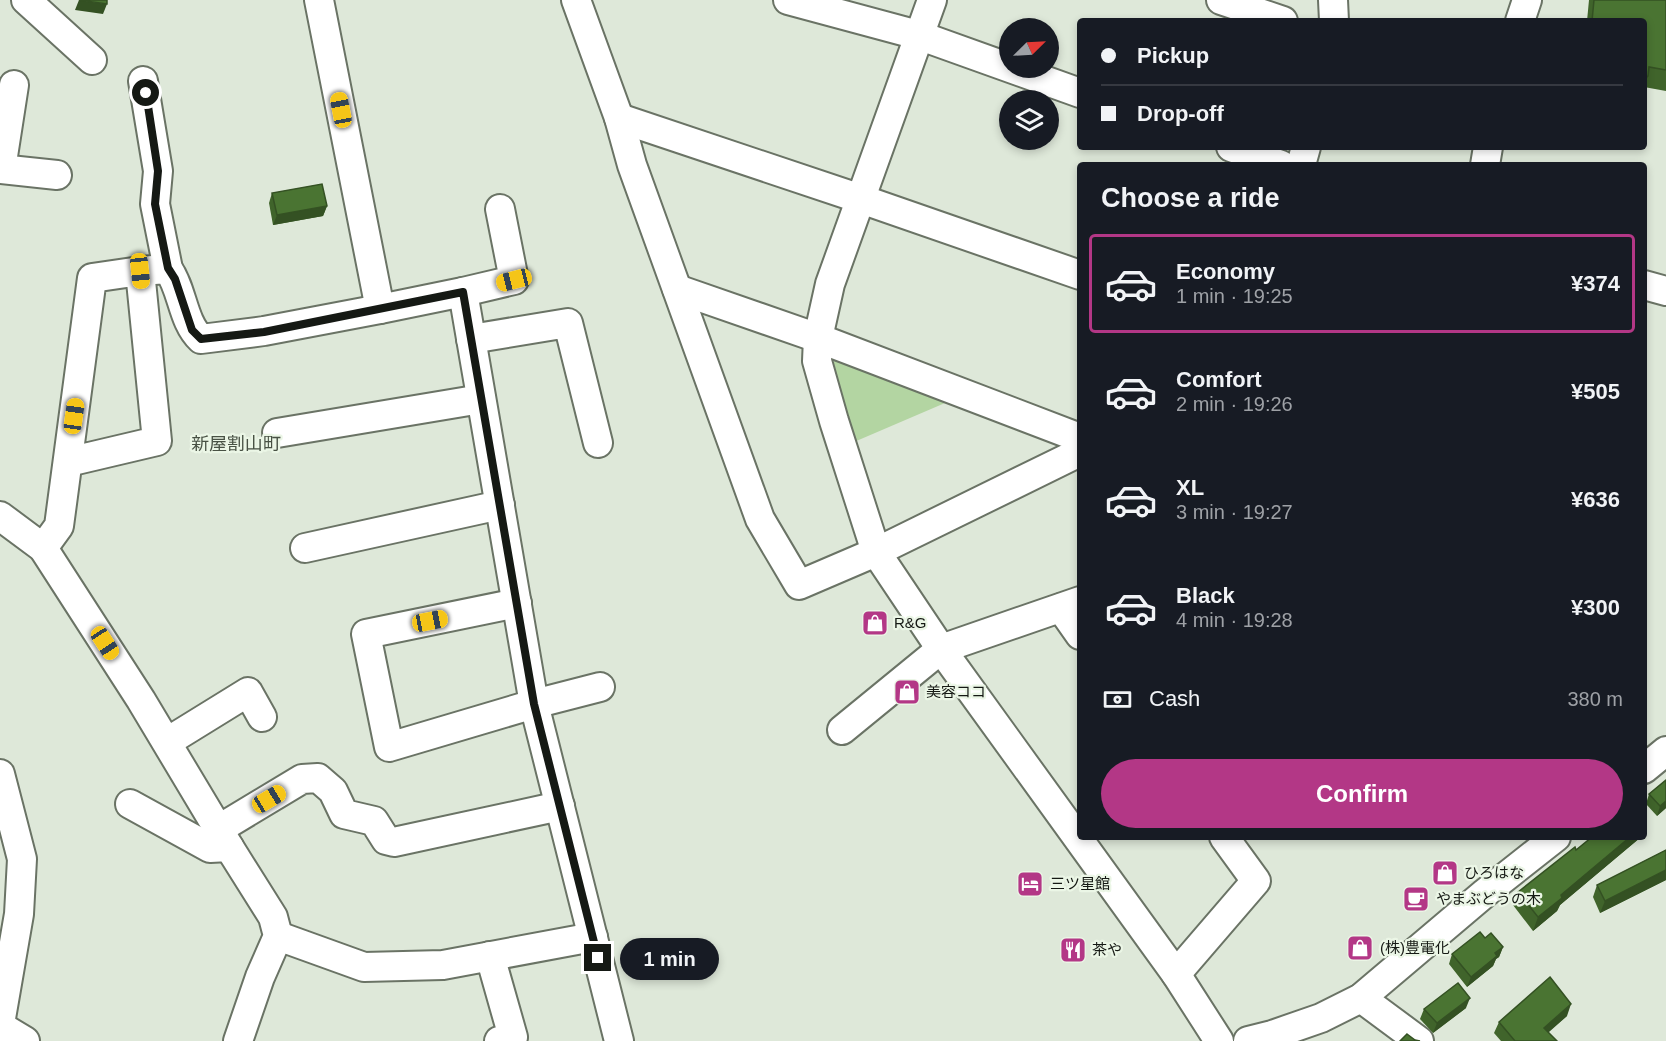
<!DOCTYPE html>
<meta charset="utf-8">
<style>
:root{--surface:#171b24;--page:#242831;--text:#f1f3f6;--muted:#9ea1a6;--line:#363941;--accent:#b33786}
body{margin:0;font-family:Arial,"Noto Sans JP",sans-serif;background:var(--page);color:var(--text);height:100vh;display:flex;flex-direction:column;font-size:22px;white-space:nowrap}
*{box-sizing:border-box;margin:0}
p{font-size:20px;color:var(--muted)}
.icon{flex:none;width:33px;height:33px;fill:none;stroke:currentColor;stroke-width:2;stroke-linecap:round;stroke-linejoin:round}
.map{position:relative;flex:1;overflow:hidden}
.side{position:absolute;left:1077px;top:162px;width:570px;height:678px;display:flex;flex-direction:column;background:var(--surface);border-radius:6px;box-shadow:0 3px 9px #0003}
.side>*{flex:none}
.hud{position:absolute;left:1077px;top:18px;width:570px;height:132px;border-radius:6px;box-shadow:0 3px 9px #0003;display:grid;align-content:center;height:132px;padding:0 24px;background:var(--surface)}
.needle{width:39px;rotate:66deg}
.fabs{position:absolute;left:999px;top:18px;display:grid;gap:12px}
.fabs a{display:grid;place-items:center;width:60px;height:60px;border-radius:50%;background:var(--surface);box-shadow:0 3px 9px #0003;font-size:30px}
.end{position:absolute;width:27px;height:27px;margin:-14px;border:8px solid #151914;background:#fff;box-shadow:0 0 0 3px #fff}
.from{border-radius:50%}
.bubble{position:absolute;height:42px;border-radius:21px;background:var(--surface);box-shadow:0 3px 9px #0003;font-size:20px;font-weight:700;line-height:42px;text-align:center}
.car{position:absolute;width:18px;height:36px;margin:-18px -9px;border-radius:8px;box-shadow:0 0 4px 2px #0007;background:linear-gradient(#f5c518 24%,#345 0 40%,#f5c518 0 76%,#345 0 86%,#f5c518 0)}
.hud b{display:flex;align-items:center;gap:21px;height:57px;font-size:22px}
.hud b+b{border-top:2px solid var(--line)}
.hud i{width:15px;height:15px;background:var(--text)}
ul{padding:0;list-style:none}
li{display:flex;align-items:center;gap:18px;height:99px;margin:0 12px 9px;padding:0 12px;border:3px solid transparent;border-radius:6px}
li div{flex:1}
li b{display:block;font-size:22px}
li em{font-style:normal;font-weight:700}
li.active{border-color:var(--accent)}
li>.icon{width:54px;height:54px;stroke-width:1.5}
h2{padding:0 24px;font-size:27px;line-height:72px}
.pay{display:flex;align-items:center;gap:15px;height:66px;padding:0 24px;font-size:22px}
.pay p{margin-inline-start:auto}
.cta{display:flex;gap:12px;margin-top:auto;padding:12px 24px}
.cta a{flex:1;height:69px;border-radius:36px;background:var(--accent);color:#fff;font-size:24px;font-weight:700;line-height:69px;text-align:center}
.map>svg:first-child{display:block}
</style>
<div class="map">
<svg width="1666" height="1041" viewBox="0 0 1666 1041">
<rect width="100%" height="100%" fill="#dee8d9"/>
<polygon fill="#b3d5a2" points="840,353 952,400 854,442 833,360"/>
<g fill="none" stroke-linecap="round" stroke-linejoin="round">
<defs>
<g id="minor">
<polyline points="26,0 92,60"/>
<polyline points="319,0 380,309 463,292 534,704 619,1041"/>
<polyline points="576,0 619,118 632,165 760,519 799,585 876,552 1080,452"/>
<polyline points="788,0 918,35 1080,93"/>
<polyline points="932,0 830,284 818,338 817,361 834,421 876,552 941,649 1176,974 1219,1041"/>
<polyline points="1221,0 1283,21"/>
<polyline points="1333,0 1334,21"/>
<polyline points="1520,21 1527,0"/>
<polyline points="143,81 158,171 155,204 168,269"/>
<polyline points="619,118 861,199 1080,275"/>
<polyline points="1231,147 1281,165"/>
<polyline points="1301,165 1306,147"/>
<polyline points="1485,165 1488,147"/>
<polyline points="0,169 57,175"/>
<polyline points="1,169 14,85"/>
<path d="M140,271L168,269C183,290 182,321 201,339L264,331L380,309"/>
<polyline points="1644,285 1666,291"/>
<polyline points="677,289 818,338 1080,438"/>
<polyline points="463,292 514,280 500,209"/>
<polyline points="471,339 568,323 598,443"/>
<polyline points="277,433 481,399"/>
<polyline points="0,516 43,548 141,700 229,847 273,917 278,936 260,977 238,1041"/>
<polyline points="43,548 59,526 92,278 140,271 157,441 68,462"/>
<polyline points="305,548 500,505"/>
<polyline points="517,603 366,634 389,747 534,704 600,687"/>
<polyline points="1061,608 1080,635"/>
<polyline points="842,730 941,649 1080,601"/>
<polyline points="167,742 248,692 262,717"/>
<polyline points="1644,769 1666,751"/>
<polyline points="0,774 22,859 19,914 0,1024"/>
<polyline points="130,804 210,848 229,847"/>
<polyline points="219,829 302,779 318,778 333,791 344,814 374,821 386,840 394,842 560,806"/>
<polyline points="278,936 364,967 443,965 593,937"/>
<polyline points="490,956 513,1037 499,1041"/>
<polyline points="1176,974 1256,881 1224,837"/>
<polyline points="1361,998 1419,1041"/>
<polyline points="0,1026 25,1041"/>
<polyline points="1248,1041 1272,1035 1321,1018 1361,998 1485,893 1556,837"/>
</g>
</defs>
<use href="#minor" stroke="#6a7365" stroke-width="32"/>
<use href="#minor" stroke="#fff" stroke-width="28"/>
</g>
<g fill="#40642b">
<polygon points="1589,0 1666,0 1666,91 1644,87 1644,21 1587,21"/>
<polygon points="272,193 327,206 323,216 273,225 269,203"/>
<polygon points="1666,780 1666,808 1657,816 1646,804 1649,794"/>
<polygon points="1592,837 1641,837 1560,905 1557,911 1533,931 1513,905 1518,892 1576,850"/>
<polygon points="1666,850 1666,880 1600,913 1593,897 1597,885"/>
<polygon points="1485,938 1503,947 1499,957 1496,959 1493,966 1467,987 1449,964 1452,954"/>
<polygon points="1466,1008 1433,1033 1420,1019 1424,1009"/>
<polygon points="1567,1016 1548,1032 1557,1041 1501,1041 1494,1033 1499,1022"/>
</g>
<g fill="#345123">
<polygon points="79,0 107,4 103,14 75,10"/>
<polygon points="1648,76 1644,86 1644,78"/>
<polygon points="327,206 323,216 273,225 277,215"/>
<polygon points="1666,801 1666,808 1657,816 1660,806"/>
<polygon points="1630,837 1641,837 1560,905 1557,911 1533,931 1538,917 1561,895"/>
<polygon points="1666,870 1666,880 1600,913 1605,901"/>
<polygon points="1503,947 1499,957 1496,959 1493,966 1467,987 1471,977 1495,953"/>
<polygon points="1470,998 1466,1008 1433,1033 1437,1023"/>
<polygon points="1571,1004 1567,1016 1540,1040 1544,1028"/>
</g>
<g fill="#4a7432" stroke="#345123" stroke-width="1.5">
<polygon points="79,0 107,0 107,4"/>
<polygon points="1594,0 1666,0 1666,70 1649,67 1648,76 1644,78 1644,21 1592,21"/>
<polygon points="322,184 327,206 277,215 272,193"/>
<polygon points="1666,780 1666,801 1660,806 1649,794"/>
<polygon points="1592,837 1630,837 1561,895 1562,898 1538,917 1518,892 1575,847 1576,850"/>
<polygon points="1666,850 1666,870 1605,901 1597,885"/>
<polygon points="1480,932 1485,938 1491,933 1503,947 1495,953 1497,956 1471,977 1452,954"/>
<polygon points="1550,977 1571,1004 1544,1028 1557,1041 1515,1041 1499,1022"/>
<polygon points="1458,983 1470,998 1437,1023 1424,1009"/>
<polygon points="1407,1034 1415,1040 1420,1041 1400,1041"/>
</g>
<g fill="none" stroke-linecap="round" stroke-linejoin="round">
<polyline stroke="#151914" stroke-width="8" points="146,93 158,171 155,204 168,268 175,279 192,330 201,339 264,332 463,292 534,704 598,958"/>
</g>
<defs>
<symbol id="shop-square" viewBox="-11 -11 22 22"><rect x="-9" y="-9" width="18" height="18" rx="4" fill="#b33786" stroke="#ebf6e6"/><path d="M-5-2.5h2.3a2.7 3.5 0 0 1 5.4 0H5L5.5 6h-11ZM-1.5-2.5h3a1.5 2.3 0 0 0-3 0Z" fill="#fff"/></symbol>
<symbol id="hotel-square" viewBox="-11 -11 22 22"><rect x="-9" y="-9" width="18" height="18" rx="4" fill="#b33786" stroke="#ebf6e6"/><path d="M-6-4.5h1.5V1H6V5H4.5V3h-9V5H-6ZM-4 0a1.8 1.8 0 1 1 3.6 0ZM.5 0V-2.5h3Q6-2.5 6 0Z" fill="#fff"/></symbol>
<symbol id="cafe-square" viewBox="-11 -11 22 22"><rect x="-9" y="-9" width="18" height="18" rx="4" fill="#b33786" stroke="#ebf6e6"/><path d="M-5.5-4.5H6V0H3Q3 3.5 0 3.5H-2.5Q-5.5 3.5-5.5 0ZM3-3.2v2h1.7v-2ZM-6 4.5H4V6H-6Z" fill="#fff"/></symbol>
<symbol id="restaurant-square" viewBox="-11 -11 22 22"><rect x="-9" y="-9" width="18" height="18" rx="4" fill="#b33786" stroke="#ebf6e6"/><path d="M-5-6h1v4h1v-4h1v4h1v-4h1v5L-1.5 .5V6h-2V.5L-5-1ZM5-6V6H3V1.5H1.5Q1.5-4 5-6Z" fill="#fff"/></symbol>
</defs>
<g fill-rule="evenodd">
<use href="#shop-square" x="860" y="608" width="30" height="30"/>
<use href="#shop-square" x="892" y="677" width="30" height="30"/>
<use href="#shop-square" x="1430" y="858" width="30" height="30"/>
<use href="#hotel-square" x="1015" y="869" width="30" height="30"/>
<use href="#cafe-square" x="1401" y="884" width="30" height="30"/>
<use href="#shop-square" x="1345" y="933" width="30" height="30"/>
<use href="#restaurant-square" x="1058" y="935" width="30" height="30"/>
</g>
<g text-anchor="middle" stroke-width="4.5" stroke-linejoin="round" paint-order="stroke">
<g font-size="15" fill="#151914" stroke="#ebf6e6" text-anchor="start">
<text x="894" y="628">R&amp;G</text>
<text x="926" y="697">美容ココ</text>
<text x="1464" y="878">ひろはな</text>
<text x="1050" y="889">三ツ星館</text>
<text x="1436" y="904">やまぶどうの木</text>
<text x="1380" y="953">(株)豊電化</text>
<text x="1092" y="955">茶や</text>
</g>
<g font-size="18" fill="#485144" stroke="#ebf6e6">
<text x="236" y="450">新屋割山町</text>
</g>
</g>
</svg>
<div class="fabs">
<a><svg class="needle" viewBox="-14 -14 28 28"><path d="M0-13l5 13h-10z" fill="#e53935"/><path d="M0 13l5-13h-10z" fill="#9ea1a6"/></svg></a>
<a><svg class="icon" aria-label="layers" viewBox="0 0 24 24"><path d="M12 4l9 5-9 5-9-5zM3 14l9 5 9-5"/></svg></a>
</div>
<i class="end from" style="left:146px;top:93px"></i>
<i class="end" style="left:598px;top:958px"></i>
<div class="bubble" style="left:620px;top:938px;width:99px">1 min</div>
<i class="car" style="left:341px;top:110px;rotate:349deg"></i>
<i class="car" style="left:140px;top:271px;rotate:174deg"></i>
<i class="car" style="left:514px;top:280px;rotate:256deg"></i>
<i class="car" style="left:74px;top:416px;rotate:8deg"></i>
<i class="car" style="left:430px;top:621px;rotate:79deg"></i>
<i class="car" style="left:105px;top:643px;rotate:147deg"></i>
<i class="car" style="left:269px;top:799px;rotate:59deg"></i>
<div class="hud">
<b><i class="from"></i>Pickup</b>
<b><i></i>Drop-off</b>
</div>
<section class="side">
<h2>Choose a ride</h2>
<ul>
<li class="active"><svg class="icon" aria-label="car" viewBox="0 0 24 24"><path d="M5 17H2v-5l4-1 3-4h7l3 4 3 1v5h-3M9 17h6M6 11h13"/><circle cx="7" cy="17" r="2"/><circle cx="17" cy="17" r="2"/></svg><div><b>Economy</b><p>1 min · 19:25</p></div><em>¥374</em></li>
<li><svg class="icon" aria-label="car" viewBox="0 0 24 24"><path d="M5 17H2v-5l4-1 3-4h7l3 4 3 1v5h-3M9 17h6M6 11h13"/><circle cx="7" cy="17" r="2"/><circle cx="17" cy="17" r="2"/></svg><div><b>Comfort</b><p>2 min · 19:26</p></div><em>¥505</em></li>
<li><svg class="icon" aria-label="car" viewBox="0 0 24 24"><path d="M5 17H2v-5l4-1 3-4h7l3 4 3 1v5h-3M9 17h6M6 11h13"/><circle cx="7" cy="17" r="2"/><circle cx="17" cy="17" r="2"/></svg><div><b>XL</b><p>3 min · 19:27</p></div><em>¥636</em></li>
<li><svg class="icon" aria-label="car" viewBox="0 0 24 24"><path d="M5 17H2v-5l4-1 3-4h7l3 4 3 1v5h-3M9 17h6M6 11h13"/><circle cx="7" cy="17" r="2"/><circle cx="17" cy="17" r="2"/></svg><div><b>Black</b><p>4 min · 19:28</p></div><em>¥300</em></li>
</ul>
<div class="pay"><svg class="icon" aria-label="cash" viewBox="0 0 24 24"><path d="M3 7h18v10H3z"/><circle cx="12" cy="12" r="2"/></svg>Cash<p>380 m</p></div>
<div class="cta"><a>Confirm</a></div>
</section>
</div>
